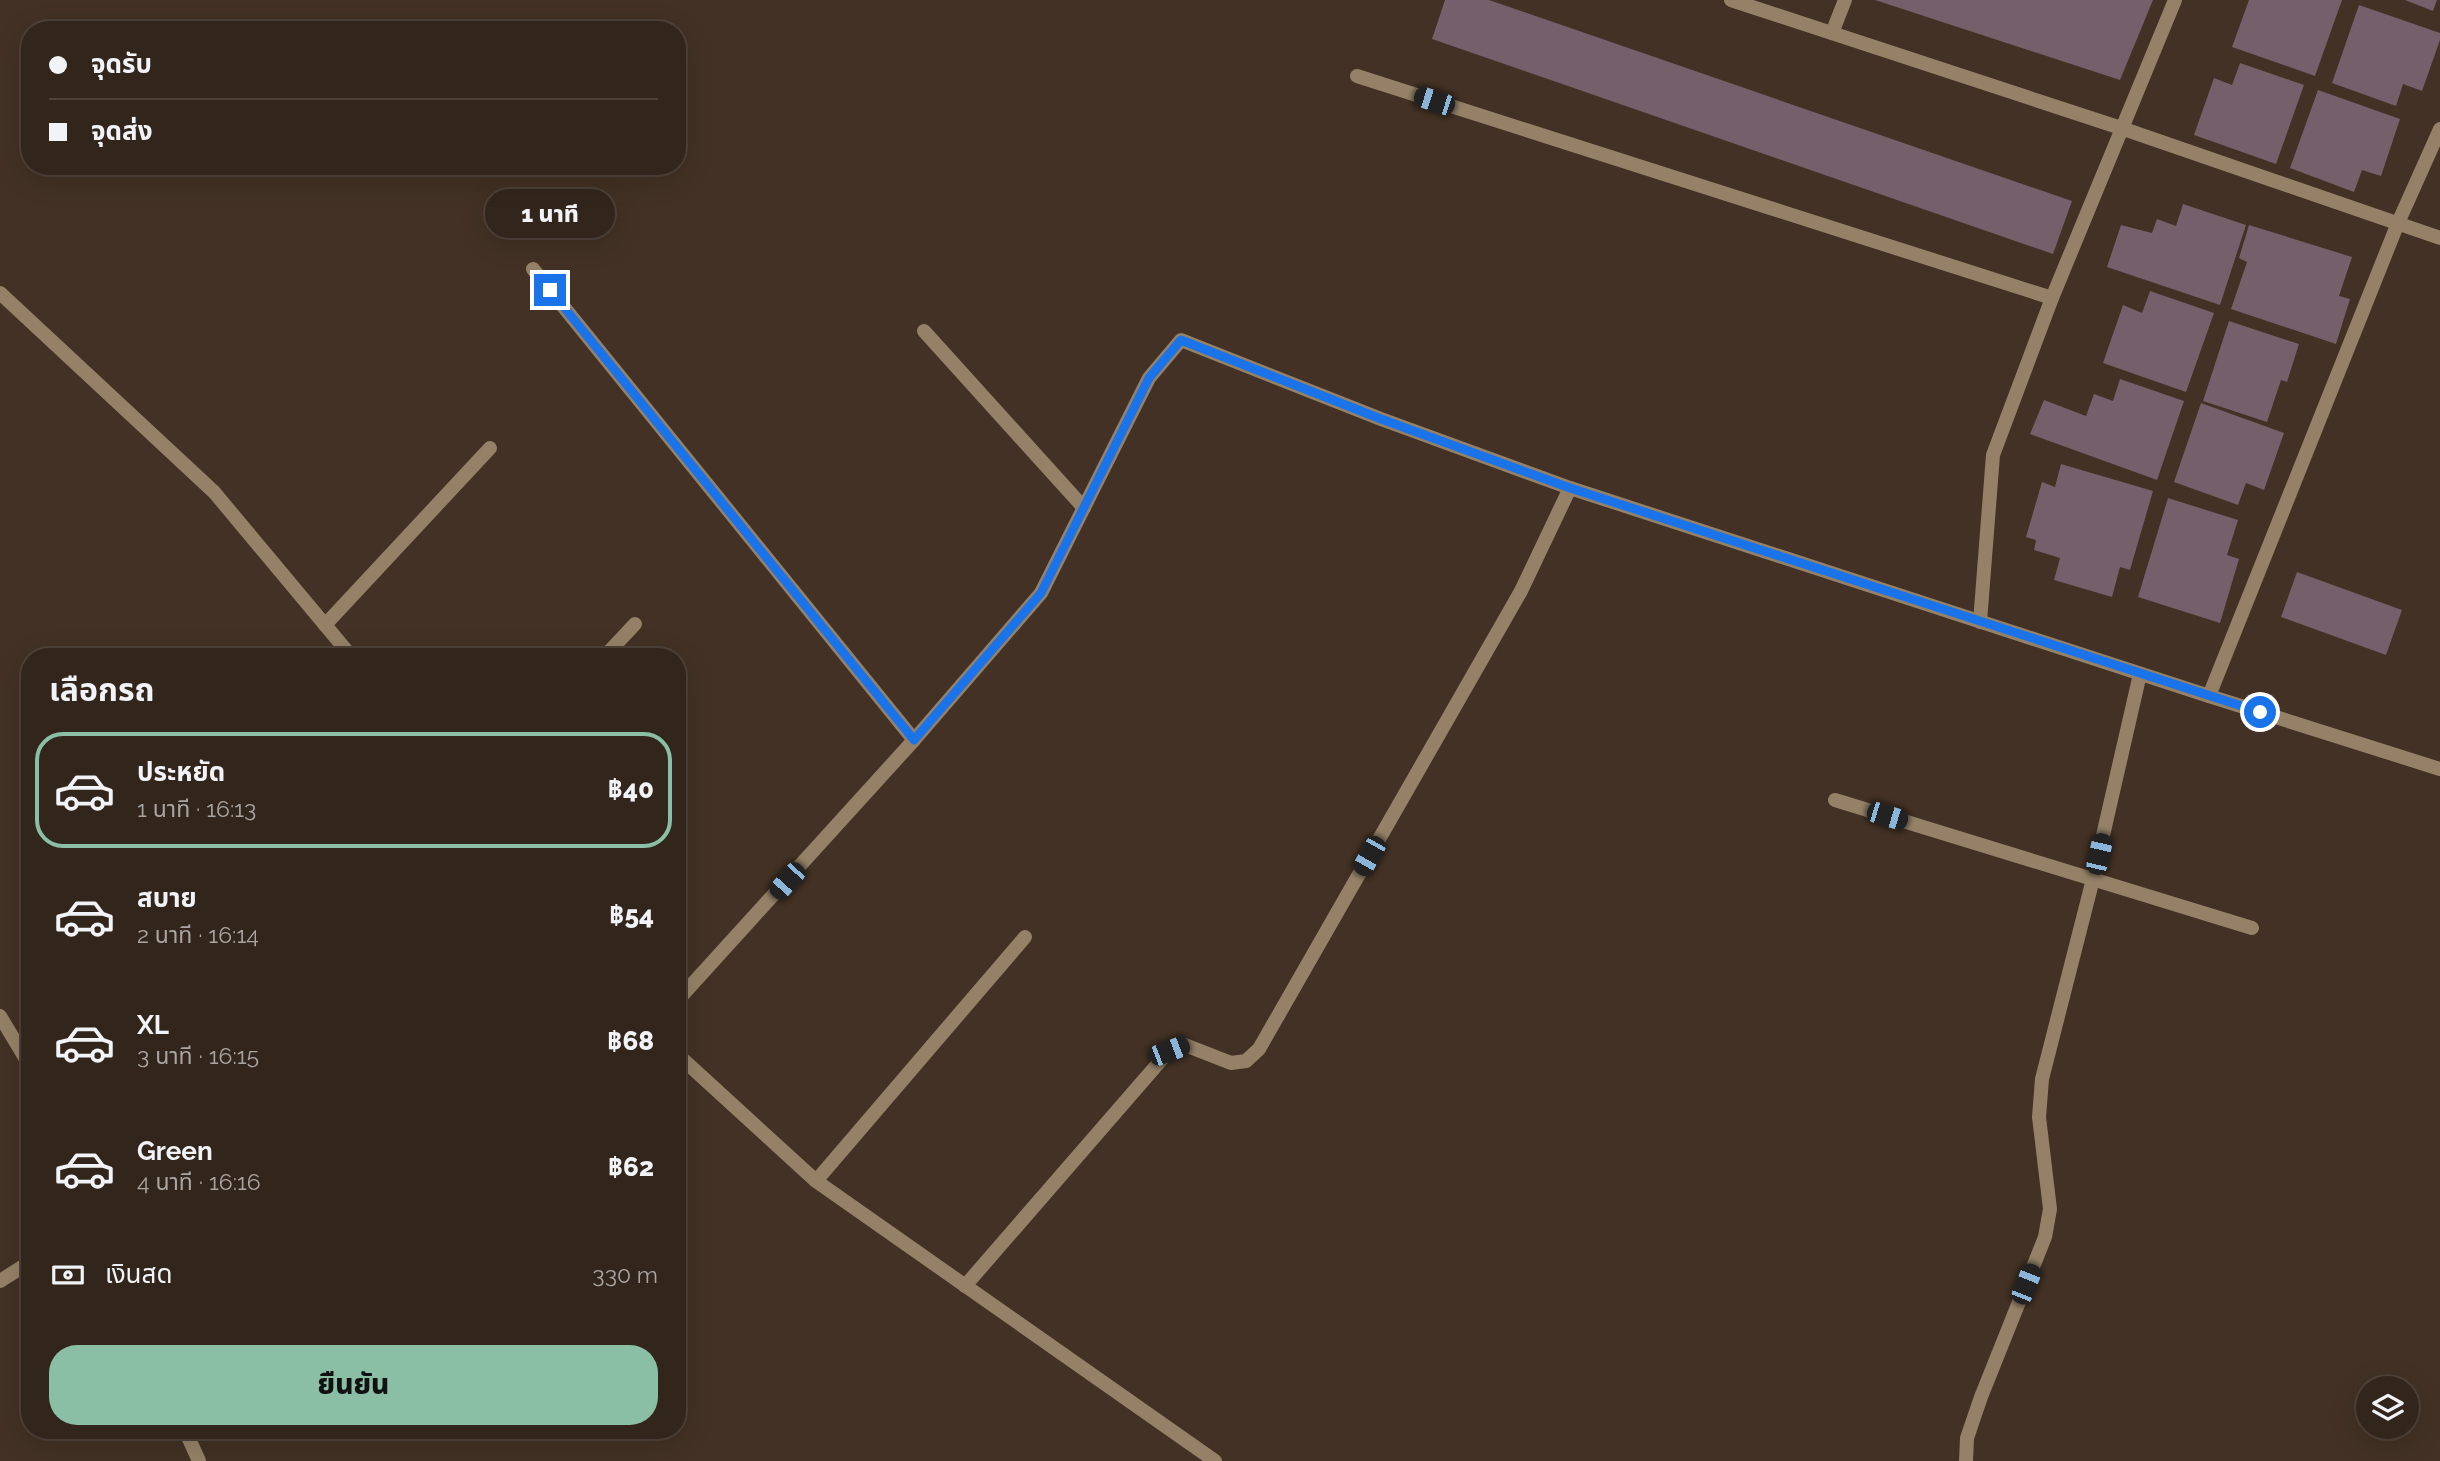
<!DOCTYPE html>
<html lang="th">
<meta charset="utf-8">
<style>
:root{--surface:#32251b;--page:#3d3128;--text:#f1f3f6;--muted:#a8a5a3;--line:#4d423a;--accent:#8abfa5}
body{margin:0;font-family:Raleway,"Noto Sans Thai",sans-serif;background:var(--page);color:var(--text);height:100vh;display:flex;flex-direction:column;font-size:26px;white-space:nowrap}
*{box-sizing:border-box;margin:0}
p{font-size:23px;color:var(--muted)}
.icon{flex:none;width:38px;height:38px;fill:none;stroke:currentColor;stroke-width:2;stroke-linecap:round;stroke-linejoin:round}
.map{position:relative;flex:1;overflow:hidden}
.sheet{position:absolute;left:21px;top:648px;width:665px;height:791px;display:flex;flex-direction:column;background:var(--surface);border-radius:28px;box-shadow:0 7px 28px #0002,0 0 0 2px var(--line)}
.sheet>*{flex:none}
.guide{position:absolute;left:21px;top:21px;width:665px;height:154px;border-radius:28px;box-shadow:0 7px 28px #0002,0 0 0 2px var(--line);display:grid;align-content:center;height:154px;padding:0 28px;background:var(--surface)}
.controls{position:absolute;left:2356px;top:1376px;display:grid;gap:14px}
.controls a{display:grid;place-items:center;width:63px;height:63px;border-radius:50%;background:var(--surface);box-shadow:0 7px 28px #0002,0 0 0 2px var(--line);font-size:35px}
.end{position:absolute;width:32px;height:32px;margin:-16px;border:9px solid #1a73e8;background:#fff;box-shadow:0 0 0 4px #fff}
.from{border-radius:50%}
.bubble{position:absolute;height:49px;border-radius:24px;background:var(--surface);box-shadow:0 7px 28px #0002,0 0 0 2px var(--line);font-size:23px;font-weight:800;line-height:49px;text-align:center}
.car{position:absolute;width:21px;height:42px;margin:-21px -10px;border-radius:9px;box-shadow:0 0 5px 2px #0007;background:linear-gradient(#222 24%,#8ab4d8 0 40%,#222 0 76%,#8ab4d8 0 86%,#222 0)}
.guide b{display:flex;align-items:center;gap:24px;height:66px;font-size:26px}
.guide b+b{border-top:2px solid var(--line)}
.guide i{width:18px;height:18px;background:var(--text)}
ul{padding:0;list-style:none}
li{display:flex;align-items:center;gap:21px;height:116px;margin:0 14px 10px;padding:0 14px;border:4px solid transparent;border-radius:28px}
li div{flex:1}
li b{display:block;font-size:26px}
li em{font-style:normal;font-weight:800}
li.selected{border-color:var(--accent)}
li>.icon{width:63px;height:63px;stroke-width:1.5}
h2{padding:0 28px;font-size:32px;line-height:84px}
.pay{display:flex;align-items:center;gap:18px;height:77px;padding:0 28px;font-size:26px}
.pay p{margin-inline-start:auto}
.cta{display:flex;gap:14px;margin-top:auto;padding:14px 28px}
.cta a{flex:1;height:80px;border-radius:28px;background:var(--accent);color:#111;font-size:28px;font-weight:800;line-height:80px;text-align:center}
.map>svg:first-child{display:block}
</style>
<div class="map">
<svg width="2440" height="1461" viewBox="0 0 2440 1461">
<rect width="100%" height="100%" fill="#423124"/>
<g fill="#755f6a">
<polygon points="1445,0 1489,0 2072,201 2053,254 1432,39"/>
<polygon points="1875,0 2153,0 2120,80"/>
<polygon points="2249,0 2342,0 2315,76 2232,47"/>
<polygon points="2405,0 2437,0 2433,11"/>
<polygon points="2359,5 2440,33 2440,40 2422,91 2403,84 2396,106 2332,83"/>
<polygon points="2240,63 2304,85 2276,164 2194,135 2214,78 2232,85"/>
<polygon points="2318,90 2400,119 2381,176 2362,170 2354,192 2290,168"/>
<polygon points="2183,204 2246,225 2220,305 2107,267 2121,225 2152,233 2157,219 2176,226"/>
<polygon points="2249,225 2352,257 2339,296 2350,299 2336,344 2231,309 2247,262 2239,258"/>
<polygon points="2150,291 2214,313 2186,392 2103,363 2123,305 2142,313"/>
<polygon points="2229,321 2299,344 2287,382 2281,380 2267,422 2203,401"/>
<polygon points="2120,379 2184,401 2157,480 2030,434 2044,400 2086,416 2094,394 2113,401"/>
<polygon points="2201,403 2284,433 2264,490 2246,483 2238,505 2174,482"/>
<polygon points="2061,464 2153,491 2130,570 2120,567 2112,597 2054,580 2060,558 2034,550 2036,540 2026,537 2042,482 2055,487"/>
<polygon points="2168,498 2238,520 2227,555 2239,559 2220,623 2138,597"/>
<polygon points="2297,572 2402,610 2386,655 2281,617"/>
</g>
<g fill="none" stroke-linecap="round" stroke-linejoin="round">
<g stroke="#948167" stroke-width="14">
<polyline points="1832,33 1845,0"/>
<polyline points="2209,696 2440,769"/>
<polyline points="965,1286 1169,1051 1185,1045 1231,1063 1246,1061 1259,1049 1521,591 1570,488"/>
</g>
<g stroke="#948167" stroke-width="14">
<polyline points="1731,0 2121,128 2440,238"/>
<polyline points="1357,76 2052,298"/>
<polyline points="533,269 914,740"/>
<polyline points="0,293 214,492 351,656"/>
<polyline points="924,331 1084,508"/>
<polyline points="1980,622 1993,455 2052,298 2175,0"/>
<polyline points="325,625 490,448"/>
<polyline points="605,656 635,624"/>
<polyline points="1835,800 2252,928"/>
<polyline points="677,1001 914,740 1041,593 1149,378 1181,340 1381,419 1570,488 2209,696 2398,223 2440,129"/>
<polyline points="0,1016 30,1066"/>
<polyline points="677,1054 816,1181 1215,1461"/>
<polyline points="816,1181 1025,937"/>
<polyline points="0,1281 30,1262"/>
<polyline points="185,1430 199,1461"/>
<polyline points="1966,1461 1967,1438 1981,1397 2045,1237 2050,1209 2039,1117 2042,1079 2093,879 2140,674"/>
</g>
</g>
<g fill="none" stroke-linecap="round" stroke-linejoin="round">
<polyline stroke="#1a73e8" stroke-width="9" points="550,290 914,740 1041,593 1149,378 1181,340 1381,419 1570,488 2260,712"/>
</g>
</svg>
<div class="controls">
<a><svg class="icon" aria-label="layers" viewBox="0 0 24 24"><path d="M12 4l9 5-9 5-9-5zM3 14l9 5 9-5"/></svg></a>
</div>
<i class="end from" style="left:2260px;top:712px"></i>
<i class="end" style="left:550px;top:290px"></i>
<div class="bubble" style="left:485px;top:189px;width:130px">1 นาที</div>
<i class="car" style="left:1434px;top:101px;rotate:288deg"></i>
<i class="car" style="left:1887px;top:816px;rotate:107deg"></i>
<i class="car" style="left:2099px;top:854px;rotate:13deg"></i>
<i class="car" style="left:1369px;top:856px;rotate:210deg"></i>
<i class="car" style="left:787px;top:881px;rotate:222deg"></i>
<i class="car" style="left:1169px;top:1051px;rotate:69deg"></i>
<i class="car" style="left:2026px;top:1284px;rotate:22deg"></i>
<div class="guide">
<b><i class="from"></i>จุดรับ</b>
<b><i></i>จุดส่ง</b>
</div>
<section class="sheet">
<h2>เลือกรถ</h2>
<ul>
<li class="selected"><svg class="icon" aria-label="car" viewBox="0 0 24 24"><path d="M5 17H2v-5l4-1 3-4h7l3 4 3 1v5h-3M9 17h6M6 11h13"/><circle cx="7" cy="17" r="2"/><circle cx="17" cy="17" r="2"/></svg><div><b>ประหยัด</b><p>1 นาที · 16:13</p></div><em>฿40</em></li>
<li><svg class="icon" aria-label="car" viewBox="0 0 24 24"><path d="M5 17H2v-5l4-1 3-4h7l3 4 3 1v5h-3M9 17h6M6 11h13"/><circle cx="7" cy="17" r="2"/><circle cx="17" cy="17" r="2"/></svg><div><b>สบาย</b><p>2 นาที · 16:14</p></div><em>฿54</em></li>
<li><svg class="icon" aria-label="car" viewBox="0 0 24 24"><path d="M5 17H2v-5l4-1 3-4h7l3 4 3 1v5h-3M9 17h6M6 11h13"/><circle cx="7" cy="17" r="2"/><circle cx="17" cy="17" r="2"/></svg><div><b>XL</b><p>3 นาที · 16:15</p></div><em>฿68</em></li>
<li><svg class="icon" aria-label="car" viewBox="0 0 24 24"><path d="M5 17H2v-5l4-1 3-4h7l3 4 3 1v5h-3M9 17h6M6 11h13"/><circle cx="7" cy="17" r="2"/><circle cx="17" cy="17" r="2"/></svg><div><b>Green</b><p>4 นาที · 16:16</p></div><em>฿62</em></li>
</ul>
<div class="pay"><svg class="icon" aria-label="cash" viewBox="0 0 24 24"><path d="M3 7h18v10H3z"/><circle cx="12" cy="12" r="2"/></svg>เงินสด<p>330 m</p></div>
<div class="cta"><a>ยืนยัน</a></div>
</section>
</div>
